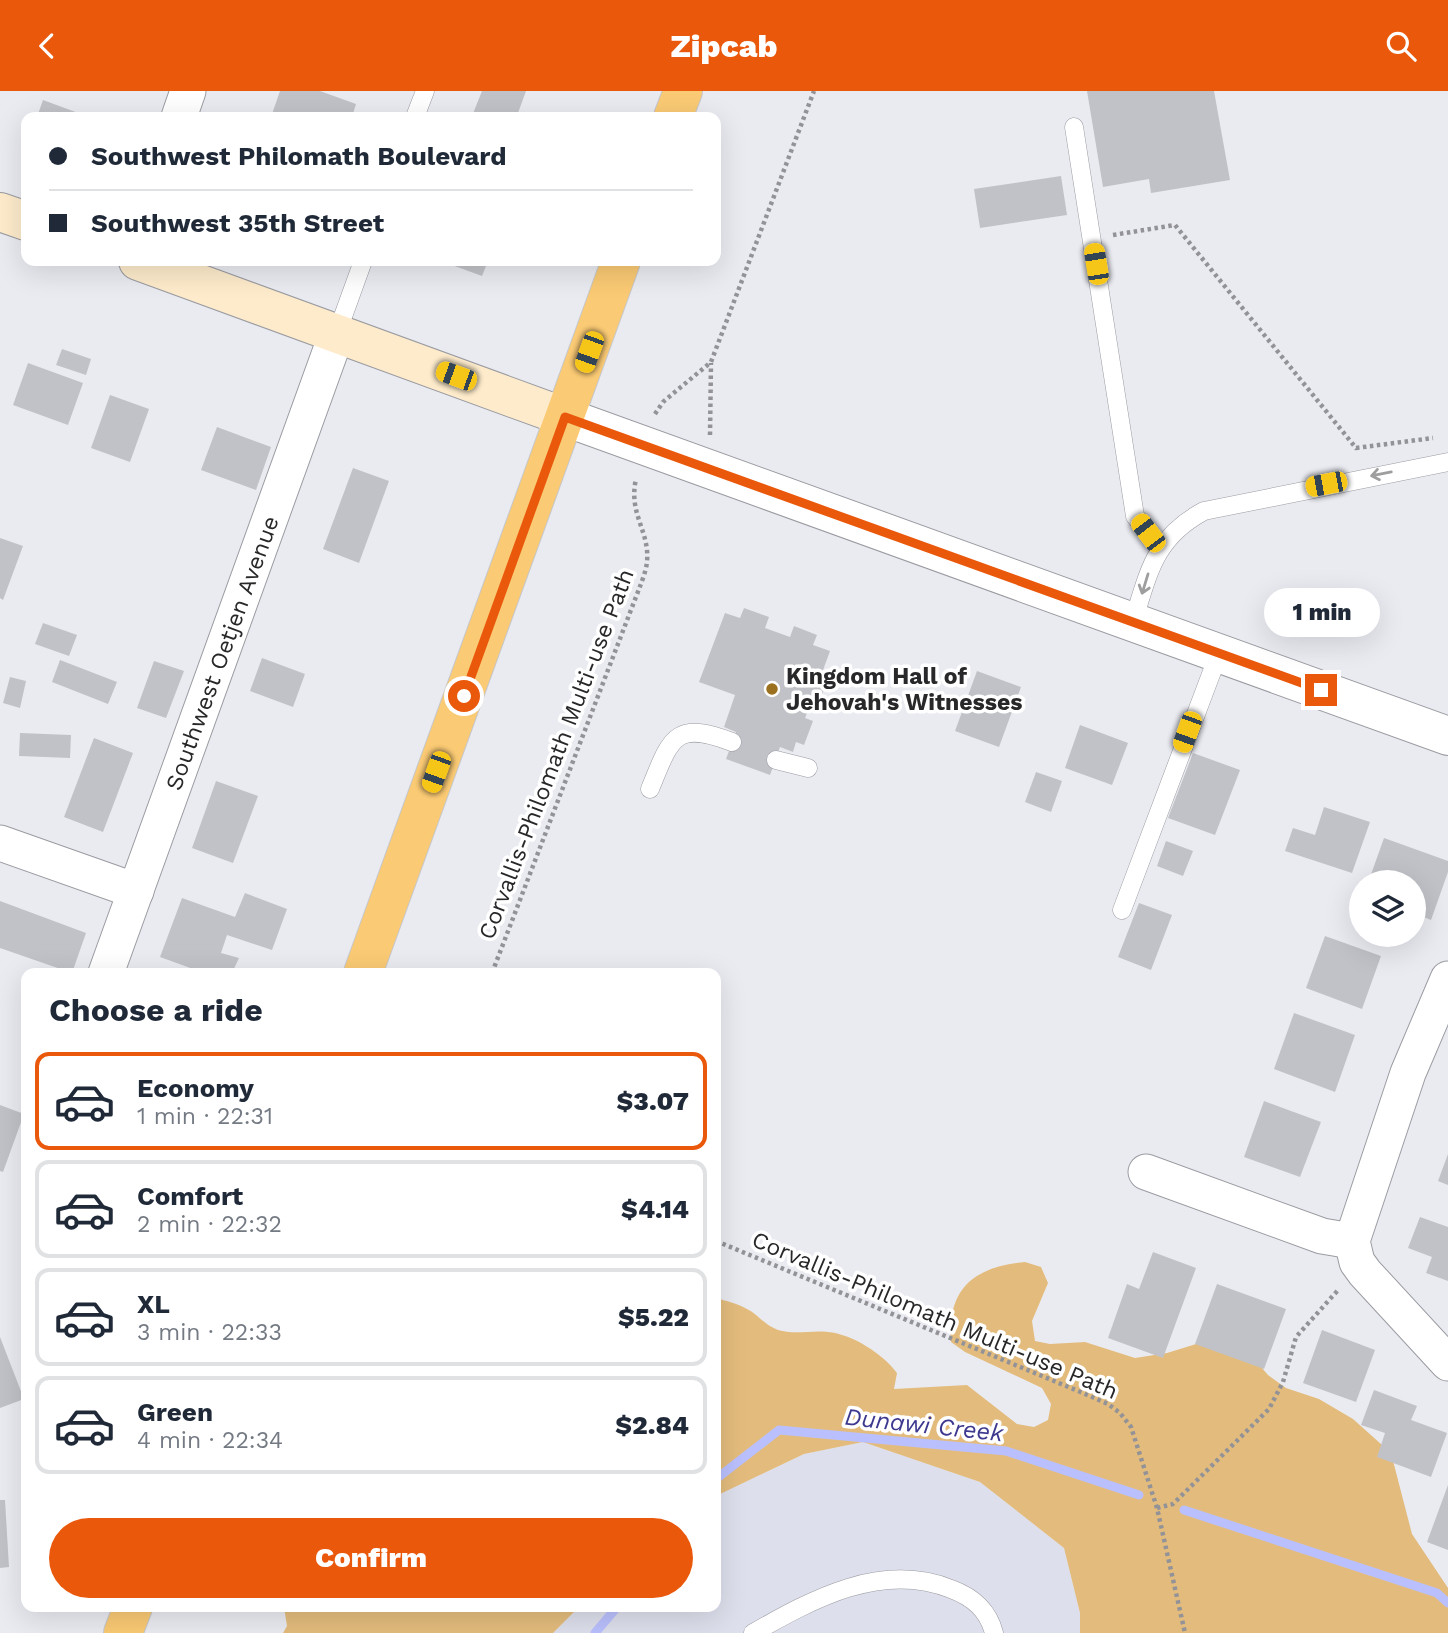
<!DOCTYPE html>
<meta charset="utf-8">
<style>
:root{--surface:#fff;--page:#f6f6f7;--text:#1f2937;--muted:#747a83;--line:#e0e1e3;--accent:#ea580c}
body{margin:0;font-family:"Work Sans",sans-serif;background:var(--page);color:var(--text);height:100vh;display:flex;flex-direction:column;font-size:26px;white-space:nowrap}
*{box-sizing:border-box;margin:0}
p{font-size:23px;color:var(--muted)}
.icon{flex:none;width:38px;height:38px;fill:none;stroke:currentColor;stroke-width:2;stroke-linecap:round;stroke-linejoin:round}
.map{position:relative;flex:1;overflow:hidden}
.details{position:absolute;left:21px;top:877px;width:700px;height:644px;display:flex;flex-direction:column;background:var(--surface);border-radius:14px;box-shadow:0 7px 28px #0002}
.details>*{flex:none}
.banner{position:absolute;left:21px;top:21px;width:700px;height:154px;border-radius:14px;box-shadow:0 7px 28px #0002;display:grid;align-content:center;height:154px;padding:0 28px;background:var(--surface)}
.tools{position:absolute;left:1349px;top:779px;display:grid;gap:14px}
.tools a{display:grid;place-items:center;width:77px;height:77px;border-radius:50%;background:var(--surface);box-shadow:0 7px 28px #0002;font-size:35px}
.end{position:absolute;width:32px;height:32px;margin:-16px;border:9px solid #ea580c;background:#fff;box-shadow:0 0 0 4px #fff}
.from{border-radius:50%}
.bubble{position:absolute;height:49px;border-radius:24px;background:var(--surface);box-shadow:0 7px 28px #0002;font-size:23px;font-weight:800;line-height:49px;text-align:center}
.car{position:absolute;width:21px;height:42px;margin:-21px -10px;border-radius:9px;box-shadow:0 0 5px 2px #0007;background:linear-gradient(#f5c518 24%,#345 0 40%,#f5c518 0 76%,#345 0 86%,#f5c518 0)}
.banner b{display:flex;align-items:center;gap:24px;height:66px;font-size:26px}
.banner b+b{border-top:2px solid var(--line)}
.banner i{width:18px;height:18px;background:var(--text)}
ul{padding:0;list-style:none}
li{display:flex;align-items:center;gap:21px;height:98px;margin:0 14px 10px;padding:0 14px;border:4px solid var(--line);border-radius:14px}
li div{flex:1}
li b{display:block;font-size:26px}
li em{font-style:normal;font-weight:800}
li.active{border-color:var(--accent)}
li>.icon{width:63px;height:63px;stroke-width:1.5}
h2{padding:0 28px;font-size:32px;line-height:84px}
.button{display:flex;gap:14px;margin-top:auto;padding:14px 28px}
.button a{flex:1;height:80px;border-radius:42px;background:var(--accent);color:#fff;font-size:28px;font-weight:800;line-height:80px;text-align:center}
header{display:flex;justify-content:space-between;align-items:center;height:91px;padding:0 28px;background:var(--accent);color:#fff;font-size:32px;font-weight:800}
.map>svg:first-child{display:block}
</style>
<header><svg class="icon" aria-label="back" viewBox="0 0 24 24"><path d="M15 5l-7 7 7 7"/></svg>Zipcab<svg class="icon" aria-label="search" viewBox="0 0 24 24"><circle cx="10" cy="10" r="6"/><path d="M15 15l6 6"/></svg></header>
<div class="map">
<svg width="1448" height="1542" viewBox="0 0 1448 1542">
<rect width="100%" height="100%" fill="#eaebf1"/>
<polygon fill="#dddfec" points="863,1351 980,1391 1064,1457 1080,1522 1080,1542 553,1542 579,1516 716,1516 716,1405 804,1363"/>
<g fill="#e3bc7d">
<path d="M1025,1171L1041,1176L1048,1192L1032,1230L1035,1250L1050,1253L1085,1251L1135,1267L1167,1262L1209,1249L1243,1255L1268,1284L1286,1297L1319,1308L1353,1328L1391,1362L1412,1443L1448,1497V1542H1080V1522L1064,1457L980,1391L863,1351L804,1363L716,1405V1207C726,1210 737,1212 747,1218C759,1224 764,1234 778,1239C795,1244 811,1239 828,1241C852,1243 883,1263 897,1282L894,1298L967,1294L1017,1333L1034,1336L1048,1329L1051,1313L1042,1297L965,1261L951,1251C947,1197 974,1176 1025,1171Z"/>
<polygon points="284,1516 579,1516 553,1542 283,1542 287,1535"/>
</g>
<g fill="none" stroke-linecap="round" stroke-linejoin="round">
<g stroke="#bac0fd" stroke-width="9">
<polyline points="716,1388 779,1339 1006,1360 1139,1404"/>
<polyline points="1184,1419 1437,1502 1448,1512"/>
<polyline points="595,1542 617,1516"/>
</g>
</g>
<g fill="#c1c2c7">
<polygon points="280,0 320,0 356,13 352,26 271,26"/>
<polygon points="482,0 526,0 518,22 528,26 472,25"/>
<polygon points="1087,0 1214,0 1230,89 1151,102 1149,88 1103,96"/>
<polygon points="43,9 89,26 37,26"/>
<polygon points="1061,85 1067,124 980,137 974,98"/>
<polygon points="441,170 488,170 482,185"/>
<polygon points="62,258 91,268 86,284 56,274"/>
<polygon points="28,272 83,292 68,334 13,314"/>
<polygon points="110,304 149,318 130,371 91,357"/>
<polygon points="217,336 271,356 256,399 201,379"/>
<polygon points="353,377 389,390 359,472 323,458"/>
<polygon points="0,447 23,455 3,509 0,507"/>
<polygon points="744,517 769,526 765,537 790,546 794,535 817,544 813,554 830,560 819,590 826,593 817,617 810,615 805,627 813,630 804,654 796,651 793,661 780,656 770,684 726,668 736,641 724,636 735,604 699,591 725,522 740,527"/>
<polygon points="43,532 77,544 69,565 35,553"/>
<polygon points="262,567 305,583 293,616 250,600"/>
<polygon points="60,569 117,591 108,613 52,591"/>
<polygon points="154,570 184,580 166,627 137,617"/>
<polygon points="977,580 1021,596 999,656 955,640"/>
<polygon points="10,586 26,590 20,617 3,612"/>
<polygon points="1080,634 1128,652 1112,694 1065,677"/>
<polygon points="20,642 71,644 70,667 19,665"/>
<polygon points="94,647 133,662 103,741 64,726"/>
<polygon points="1193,662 1240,679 1215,744 1168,727"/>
<polygon points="1036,681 1062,690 1051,721 1025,711"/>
<polygon points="216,690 258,705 233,772 192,757"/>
<polygon points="1324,716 1370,731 1352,782 1285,760 1293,737 1315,744"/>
<polygon points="1384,747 1448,770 1448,781 1431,829 1414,822 1414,791 1369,789"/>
<polygon points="1166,750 1193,760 1183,785 1157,775"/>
<polygon points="245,802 287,818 272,859 227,844 221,862 239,867 232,882 204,882 160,866 182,807 235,826"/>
<polygon points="0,810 86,842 72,882 0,857"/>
<polygon points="1139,812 1172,824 1151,879 1118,866"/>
<polygon points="1325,845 1381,865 1362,918 1306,897"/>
<polygon points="1294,922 1355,944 1335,1001 1274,978"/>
<polygon points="1264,1010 1321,1031 1300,1086 1244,1066"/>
<polygon points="0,1014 24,1023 3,1081 0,1080"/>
<polygon points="1448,1063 1448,1094 1438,1090"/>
<polygon points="1420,1126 1448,1136 1448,1190 1426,1182 1432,1166 1408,1157"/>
<polygon points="1153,1161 1196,1177 1163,1267 1108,1247 1127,1193 1139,1198"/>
<polygon points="1217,1193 1286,1218 1264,1278 1195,1253"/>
<polygon points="1322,1239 1375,1259 1356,1311 1303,1292"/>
<polygon points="0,1246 24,1308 0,1317"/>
<polygon points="1374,1299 1417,1315 1411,1329 1447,1342 1431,1386 1377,1366 1385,1342 1361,1334"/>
<polygon points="1448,1394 1448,1459 1427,1451"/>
<polygon points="0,1409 5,1409 9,1476 0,1477"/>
</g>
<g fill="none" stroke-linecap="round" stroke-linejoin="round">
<defs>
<g id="service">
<polyline points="415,26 425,0"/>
<polyline points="1074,36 1135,425 1160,458"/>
<polyline points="337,242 363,170"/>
<path d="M1133,531C1149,480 1155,446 1204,420L1448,371"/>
<polyline points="776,669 808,677"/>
<path d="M650,698C671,647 674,629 732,651"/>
<polyline points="1122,819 1219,562"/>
<path d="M753,1542C813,1508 882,1470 951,1498C973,1506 988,1519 994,1542"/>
</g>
<g id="minor">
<polyline points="179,26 188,0"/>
<polyline points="0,752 136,800"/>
<polyline points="106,882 337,242"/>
<polyline points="1448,888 1408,982 1352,1150 1357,1171 1365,1182 1448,1272"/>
<polyline points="1146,1081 1322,1145 1352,1150"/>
</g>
<polyline id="tertiary" points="565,326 1448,645"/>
<g id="secondary">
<polyline points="0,121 26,130"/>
<polyline points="138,170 565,326"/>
</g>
<g id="trunk">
<polyline points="673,26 683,0"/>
<polyline points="363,882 621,170"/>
<polyline points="123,1542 133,1516"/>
</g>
</defs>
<use href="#service" stroke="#9b9ca2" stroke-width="19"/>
<use href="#minor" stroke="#9b9ca2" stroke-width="37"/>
<use href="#tertiary" stroke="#9b9ca2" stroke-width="40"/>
<use href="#secondary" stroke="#9b9ca2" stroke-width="40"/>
<use href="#trunk" stroke="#c7c7c8" stroke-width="40"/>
<g stroke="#939397" stroke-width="4.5" stroke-dasharray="3.5 3.5" stroke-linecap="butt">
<polyline points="1113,144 1175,134 1356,357 1433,347"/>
<polyline points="655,323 663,311 711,271 814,0"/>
<polyline points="710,344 711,272"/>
<path d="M492,882L639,498C642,490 646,480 647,471C650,440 628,423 636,388"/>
<polyline points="716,1150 1083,1302 1108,1313 1120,1322 1131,1336 1157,1417 1185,1542"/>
<polyline points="1157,1417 1173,1413 1269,1318 1283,1291 1296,1246 1339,1198"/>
</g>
<use href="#service" stroke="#fff" stroke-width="18"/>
<use href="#minor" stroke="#fff" stroke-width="35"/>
<use href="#tertiary" stroke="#fff" stroke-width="38"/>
<use href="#secondary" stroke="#fdebcb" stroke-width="38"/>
<use href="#trunk" stroke="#faca74" stroke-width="38"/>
</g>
<defs><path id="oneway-shaft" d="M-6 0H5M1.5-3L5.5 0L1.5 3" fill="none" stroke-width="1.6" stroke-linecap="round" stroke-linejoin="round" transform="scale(1.75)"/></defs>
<g stroke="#9e9e9f">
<use href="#oneway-shaft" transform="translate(1381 383) rotate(169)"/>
<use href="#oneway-shaft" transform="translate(1145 493) rotate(107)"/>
</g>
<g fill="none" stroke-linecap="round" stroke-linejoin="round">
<polyline stroke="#ea580c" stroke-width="9" points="464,605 565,326 1321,599"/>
</g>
<circle fill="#9b701e" stroke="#fff" stroke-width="2.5" cx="772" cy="598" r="7"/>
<g text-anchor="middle" stroke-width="7" stroke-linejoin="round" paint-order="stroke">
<g font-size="23" fill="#28282a" stroke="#fff">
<text transform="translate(222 562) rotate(-70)" y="8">Southwest Oetjen Avenue</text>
<text transform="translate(556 663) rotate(-69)" y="8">Corvallis-Philomath Multi-use Path</text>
<text transform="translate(935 1224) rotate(23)" y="8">Corvallis-Philomath Multi-use Path</text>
</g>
<g font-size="23" font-weight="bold" fill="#28282a" stroke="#fff" text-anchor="start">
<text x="786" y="593">Kingdom Hall of<tspan x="786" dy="26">Jehovah's Witnesses</tspan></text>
</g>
<g font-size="24" font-style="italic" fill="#3d398f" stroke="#fff">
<text transform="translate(924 1334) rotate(6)" y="8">Dunawi Creek</text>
</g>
</g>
</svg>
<div class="tools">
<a><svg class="icon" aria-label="layers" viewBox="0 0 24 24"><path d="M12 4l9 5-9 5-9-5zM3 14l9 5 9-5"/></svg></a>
</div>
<i class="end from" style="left:464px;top:605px"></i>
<i class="end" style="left:1321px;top:599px"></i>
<div class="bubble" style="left:1264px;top:497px;width:116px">1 min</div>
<i class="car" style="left:1096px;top:173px;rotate:351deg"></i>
<i class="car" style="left:589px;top:261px;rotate:200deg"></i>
<i class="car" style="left:456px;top:285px;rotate:290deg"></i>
<i class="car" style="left:1326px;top:393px;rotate:259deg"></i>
<i class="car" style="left:1148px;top:442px;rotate:323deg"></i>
<i class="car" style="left:1187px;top:641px;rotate:200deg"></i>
<i class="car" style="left:436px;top:681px;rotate:200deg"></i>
<div class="banner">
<b><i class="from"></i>Southwest Philomath Boulevard</b>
<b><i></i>Southwest 35th Street</b>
</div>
<section class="details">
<h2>Choose a ride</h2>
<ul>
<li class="active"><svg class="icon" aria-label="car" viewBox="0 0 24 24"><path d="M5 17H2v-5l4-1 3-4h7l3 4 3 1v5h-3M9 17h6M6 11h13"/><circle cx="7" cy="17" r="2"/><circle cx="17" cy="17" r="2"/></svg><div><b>Economy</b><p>1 min · 22:31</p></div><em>$3.07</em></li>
<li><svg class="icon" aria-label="car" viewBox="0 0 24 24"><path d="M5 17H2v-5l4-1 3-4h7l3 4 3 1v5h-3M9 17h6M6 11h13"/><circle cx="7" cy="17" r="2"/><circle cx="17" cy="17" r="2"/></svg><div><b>Comfort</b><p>2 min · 22:32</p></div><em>$4.14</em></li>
<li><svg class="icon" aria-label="car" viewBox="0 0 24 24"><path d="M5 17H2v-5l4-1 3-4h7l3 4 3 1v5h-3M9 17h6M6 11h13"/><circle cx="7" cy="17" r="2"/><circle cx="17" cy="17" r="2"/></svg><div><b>XL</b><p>3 min · 22:33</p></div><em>$5.22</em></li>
<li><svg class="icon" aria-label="car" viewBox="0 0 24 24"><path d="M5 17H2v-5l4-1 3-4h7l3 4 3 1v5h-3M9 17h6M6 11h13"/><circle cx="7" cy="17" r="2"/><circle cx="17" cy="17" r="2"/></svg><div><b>Green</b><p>4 min · 22:34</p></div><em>$2.84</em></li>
</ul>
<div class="button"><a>Confirm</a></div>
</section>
</div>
